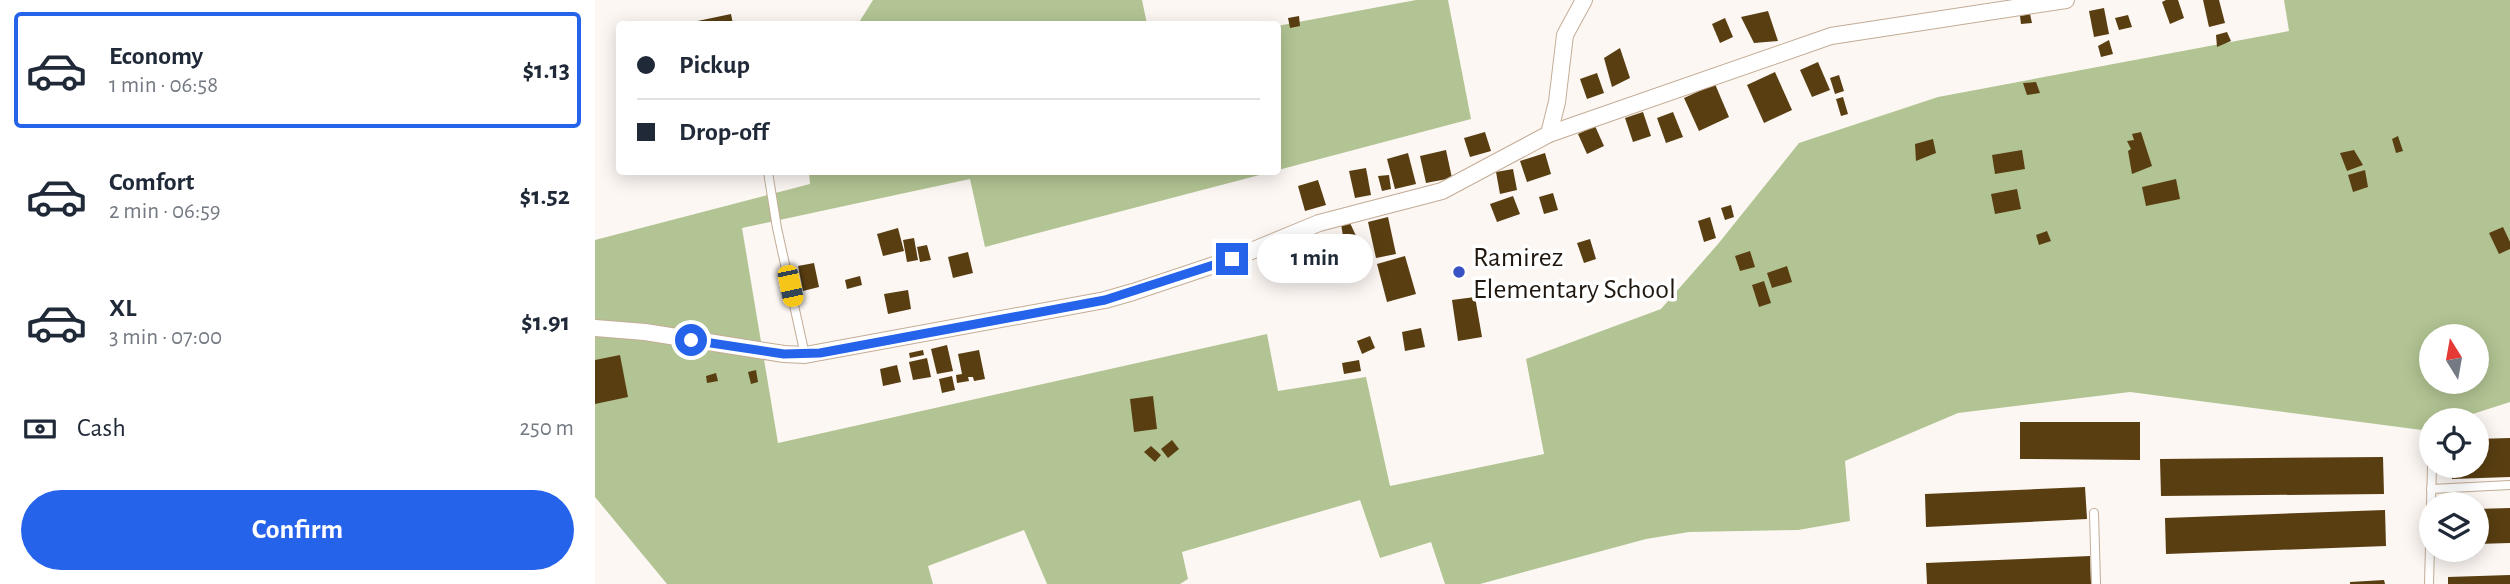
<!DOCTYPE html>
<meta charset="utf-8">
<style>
:root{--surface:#fff;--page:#f2f2f3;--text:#1f2937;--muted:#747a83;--line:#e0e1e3;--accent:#2563eb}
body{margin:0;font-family:"Alegreya Sans",sans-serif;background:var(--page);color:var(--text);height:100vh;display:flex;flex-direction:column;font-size:26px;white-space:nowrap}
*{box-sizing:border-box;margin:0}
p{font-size:23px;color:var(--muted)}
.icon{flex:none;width:38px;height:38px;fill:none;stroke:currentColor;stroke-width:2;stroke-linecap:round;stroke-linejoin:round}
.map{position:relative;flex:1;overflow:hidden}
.drawer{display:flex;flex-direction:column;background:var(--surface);width:595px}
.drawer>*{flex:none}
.top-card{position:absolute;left:21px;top:21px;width:665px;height:154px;border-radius:7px;box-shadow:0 4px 18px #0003;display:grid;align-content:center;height:154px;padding:0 21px;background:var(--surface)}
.needle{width:46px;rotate:349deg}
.controls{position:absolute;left:1824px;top:324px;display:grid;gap:14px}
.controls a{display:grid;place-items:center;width:70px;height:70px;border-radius:50%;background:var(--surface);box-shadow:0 4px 18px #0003;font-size:35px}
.end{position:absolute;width:32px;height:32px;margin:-16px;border:9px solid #2563eb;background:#fff;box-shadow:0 0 0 4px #fff}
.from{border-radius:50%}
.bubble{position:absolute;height:49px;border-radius:24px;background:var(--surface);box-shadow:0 4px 18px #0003;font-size:23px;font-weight:600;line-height:49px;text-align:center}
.car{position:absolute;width:21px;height:42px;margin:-21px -10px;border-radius:9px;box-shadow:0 0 5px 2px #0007;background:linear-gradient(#f5c518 24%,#345 0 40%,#f5c518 0 76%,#345 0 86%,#f5c518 0)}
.top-card b{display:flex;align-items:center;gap:24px;height:66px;font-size:26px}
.top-card b+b{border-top:2px solid var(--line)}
.top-card i{width:18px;height:18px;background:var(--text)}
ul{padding:12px 0 0;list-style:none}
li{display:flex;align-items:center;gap:21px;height:116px;margin:0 14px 10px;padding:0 7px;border:4px solid transparent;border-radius:7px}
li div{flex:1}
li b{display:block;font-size:26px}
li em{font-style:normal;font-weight:600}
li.on{border-color:var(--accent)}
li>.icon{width:63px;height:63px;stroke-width:1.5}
.pay{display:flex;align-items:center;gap:18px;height:77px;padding:0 21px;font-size:26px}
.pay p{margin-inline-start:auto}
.primary-button{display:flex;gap:14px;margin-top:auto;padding:14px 21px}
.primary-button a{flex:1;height:80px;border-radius:42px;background:var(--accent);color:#fff;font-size:28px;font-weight:600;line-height:80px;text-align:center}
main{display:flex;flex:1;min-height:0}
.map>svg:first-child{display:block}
</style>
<main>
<section class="drawer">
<ul>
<li class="on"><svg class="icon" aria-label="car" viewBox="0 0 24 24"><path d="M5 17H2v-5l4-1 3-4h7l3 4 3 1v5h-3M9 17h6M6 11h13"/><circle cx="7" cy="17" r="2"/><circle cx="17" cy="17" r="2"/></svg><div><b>Economy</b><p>1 min · 06:58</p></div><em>$1.13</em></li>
<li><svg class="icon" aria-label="car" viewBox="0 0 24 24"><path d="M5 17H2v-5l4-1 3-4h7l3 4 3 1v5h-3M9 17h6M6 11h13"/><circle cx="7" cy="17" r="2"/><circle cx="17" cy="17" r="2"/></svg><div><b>Comfort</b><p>2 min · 06:59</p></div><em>$1.52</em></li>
<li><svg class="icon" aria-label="car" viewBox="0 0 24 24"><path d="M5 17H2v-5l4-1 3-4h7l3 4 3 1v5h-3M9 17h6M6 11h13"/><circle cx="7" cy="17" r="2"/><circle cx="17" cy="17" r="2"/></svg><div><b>XL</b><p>3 min · 07:00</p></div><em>$1.91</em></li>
</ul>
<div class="pay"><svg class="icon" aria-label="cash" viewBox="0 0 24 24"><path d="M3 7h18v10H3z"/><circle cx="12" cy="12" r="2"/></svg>Cash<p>250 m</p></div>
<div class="primary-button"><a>Confirm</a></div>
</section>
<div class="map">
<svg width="1915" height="584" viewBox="0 0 1915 584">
<rect width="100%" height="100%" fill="#fcf7f3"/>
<g fill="#b2c493" fill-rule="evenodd">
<polygon points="278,0 547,0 552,24 263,24"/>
<polygon points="821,0 853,0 876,119 683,170 682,26"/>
<path d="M1689,0H1915V402L1859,420H1836V428L1827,430L1535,392L1363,413L1250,461L1255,521L1203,530L1094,532L1051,539L885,584H850L836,542L785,558L765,500L587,552L593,579L585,584H452L429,530L333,566L338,584H72L0,497V240L215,184L214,172H676L390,247L375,179L147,228L183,443L672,334L683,391L771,377L795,486L949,454L931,359L1066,309L1123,244L1204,143L1343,97L1694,31ZM1836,336H1881V382H1836Z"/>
</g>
<g fill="#593e11">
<polygon points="1571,0 1583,0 1589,18 1575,24 1567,2"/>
<polygon points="1608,0 1624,0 1630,23 1614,27"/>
<polygon points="1509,8 1514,34 1499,37 1494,11"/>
<polygon points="1173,11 1183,41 1159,43 1146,17"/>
<polygon points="136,14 138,24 93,24 93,23"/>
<polygon points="1435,14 1437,23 1426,24 1425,16"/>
<polygon points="1533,15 1537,27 1524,30 1520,18"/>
<polygon points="704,16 705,26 695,28 693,18"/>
<polygon points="1130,18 1138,37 1125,43 1117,24"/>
<polygon points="1632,32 1636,41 1622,47 1621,35"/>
<polygon points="1514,40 1518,54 1506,57 1503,46"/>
<polygon points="1025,48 1035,78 1017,87 1009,58"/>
<polygon points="1223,62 1235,90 1217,97 1205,70"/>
<polygon points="1180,72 1197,110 1169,123 1152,85"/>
<polygon points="1002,73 1009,93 992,99 985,79"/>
<polygon points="1244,75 1249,91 1240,94 1235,78"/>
<polygon points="1441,82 1445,93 1432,95 1428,83"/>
<polygon points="1120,84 1134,117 1104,131 1089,98"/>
<polygon points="1248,97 1253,114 1246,116 1241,99"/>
<polygon points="1048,112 1056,136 1038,142 1030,118"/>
<polygon points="1078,112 1088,137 1071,143 1062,118"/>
<polygon points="1000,126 1009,146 992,154 983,134"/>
<polygon points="890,132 896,151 875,157 869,138"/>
<polygon points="1546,132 1557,166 1537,174 1533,151 1536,149 1532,141 1539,140 1537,134"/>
<polygon points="1803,136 1808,151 1801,153 1797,139"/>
<polygon points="1338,139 1341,153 1321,161 1320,144"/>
<polygon points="851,150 857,178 831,183 825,156"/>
<polygon points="1427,150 1430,169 1400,174 1397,155"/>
<polygon points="1759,150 1768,165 1752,171 1745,153"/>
<polygon points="813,153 821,184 800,189 792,159"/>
<polygon points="950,153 956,174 932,182 925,161"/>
<polygon points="771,168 776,195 760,198 754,171"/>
<polygon points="918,169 922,190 905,194 901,172"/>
<polygon points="1770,170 1773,187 1758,192 1753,175"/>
<polygon points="794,175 796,189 787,191 783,176"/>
<polygon points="1581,179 1585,199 1551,206 1547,187"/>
<polygon points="723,180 731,205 710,211 703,186"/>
<polygon points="1422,189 1426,209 1400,214 1396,194"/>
<polygon points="958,193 963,210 949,214 944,197"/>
<polygon points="918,196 925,214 902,222 895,204"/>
<polygon points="1136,205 1139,217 1130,220 1126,208"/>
<polygon points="793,217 801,254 781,258 773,222"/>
<polygon points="1115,217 1121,238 1109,242 1103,221"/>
<polygon points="755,223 763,240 749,242 746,224"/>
<polygon points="1908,227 1915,242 1915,249 1904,254 1894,233"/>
<polygon points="303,228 309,251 288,256 282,234"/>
<polygon points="1452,231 1456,241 1444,245 1441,235"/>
<polygon points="319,238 323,260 312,262 308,240"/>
<polygon points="995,239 1001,259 989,263 982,243"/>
<polygon points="332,245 336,260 325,262 322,247"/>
<polygon points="1155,251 1160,267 1145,271 1140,256"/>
<polygon points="373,252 378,273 358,278 353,257"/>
<polygon points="810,256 821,294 792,302 782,264"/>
<polygon points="219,263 224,287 208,291 203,266"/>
<polygon points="1192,266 1197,282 1177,288 1172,273"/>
<polygon points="265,276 267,285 252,289 250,280"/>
<polygon points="1169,281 1176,303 1164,307 1157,285"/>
<polygon points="313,290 316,309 293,314 289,294"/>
<polygon points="880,297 887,337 863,341 857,300"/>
<polygon points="826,328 830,347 810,351 807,332"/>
<polygon points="775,336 780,348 767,354 762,341"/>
<polygon points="352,345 358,371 342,374 336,349"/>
<polygon points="328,350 329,355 315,358 314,353"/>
<polygon points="384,350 390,379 379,381 378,377 373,377 374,381 362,383 361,375 367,374 363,354"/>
<polygon points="25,355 33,397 0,404 0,360"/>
<polygon points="332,358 336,377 318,380 314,362"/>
<polygon points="764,360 766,371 749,374 747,363"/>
<polygon points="302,365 306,382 288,386 285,369"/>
<polygon points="161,370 163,382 156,384 153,372"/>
<polygon points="121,373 123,381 112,383 111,376"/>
<polygon points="357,376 360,390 347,393 344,379"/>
<polygon points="558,396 562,429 539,432 535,399"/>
<polygon points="1425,422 1545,422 1545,460 1425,459"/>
<polygon points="1915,438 1915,477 1857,479 1856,466 1881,466 1881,439"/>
<polygon points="577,440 584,449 573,458 566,449"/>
<polygon points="556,446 566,455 560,462 549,452"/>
<polygon points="1788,457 1789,494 1566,496 1565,459"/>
<polygon points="1490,487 1492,519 1331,527 1330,494"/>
<polygon points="1915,508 1915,543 1881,544 1881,509"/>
<polygon points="1790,510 1791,546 1571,554 1570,518"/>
<polygon points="1495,556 1496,584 1332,584 1331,563"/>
<polygon points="1915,575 1915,584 1853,584 1853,577"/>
<polygon points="1789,580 1790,584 1755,584 1755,582"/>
</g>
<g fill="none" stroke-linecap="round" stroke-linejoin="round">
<defs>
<g id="lane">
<polyline points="173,172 182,228 210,355"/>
<polyline points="1836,489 1915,485"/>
<polyline points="1836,504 1837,466"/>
<polyline points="1499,513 1501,584"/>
<polyline points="1834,584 1836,508"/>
</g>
<g id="street">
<polyline points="954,134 962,102 970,35 989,0"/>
<polyline points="0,328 50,332 189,354 210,355 510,300 538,292 637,259 724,223 847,191 954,134 1236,36 1471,0"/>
</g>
</defs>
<use href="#lane" stroke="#c3ac96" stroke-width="10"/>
<use href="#street" stroke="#c3ac96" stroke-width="18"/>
<use href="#lane" stroke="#fff" stroke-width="8"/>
<use href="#street" stroke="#fff" stroke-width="16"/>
</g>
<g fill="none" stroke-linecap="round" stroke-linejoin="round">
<polyline stroke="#2563eb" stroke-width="9" points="96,340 189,354 225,353 510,300 637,259"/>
</g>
<circle fill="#3952c4" stroke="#fff" stroke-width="2.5" cx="864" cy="272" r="7"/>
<g text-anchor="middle" stroke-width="7" stroke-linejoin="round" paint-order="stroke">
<g font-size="28" fill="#201810" stroke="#fff" text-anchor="start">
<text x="878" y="266">Ramirez<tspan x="878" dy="32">Elementary School</tspan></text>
</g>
</g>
</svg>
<div class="controls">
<a><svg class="needle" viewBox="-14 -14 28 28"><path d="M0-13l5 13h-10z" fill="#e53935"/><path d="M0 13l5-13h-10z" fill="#747a83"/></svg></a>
<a><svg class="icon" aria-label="locate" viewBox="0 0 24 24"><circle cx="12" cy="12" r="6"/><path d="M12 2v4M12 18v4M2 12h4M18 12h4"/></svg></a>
<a><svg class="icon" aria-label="layers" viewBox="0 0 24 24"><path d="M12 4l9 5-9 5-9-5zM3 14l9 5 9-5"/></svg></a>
</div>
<i class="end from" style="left:96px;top:340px"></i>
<i class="end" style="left:637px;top:259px"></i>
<div class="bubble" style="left:662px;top:234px;width:116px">1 min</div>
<i class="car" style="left:195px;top:286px;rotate:168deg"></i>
<div class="top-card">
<b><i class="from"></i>Pickup</b>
<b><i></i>Drop-off</b>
</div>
</div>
</main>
